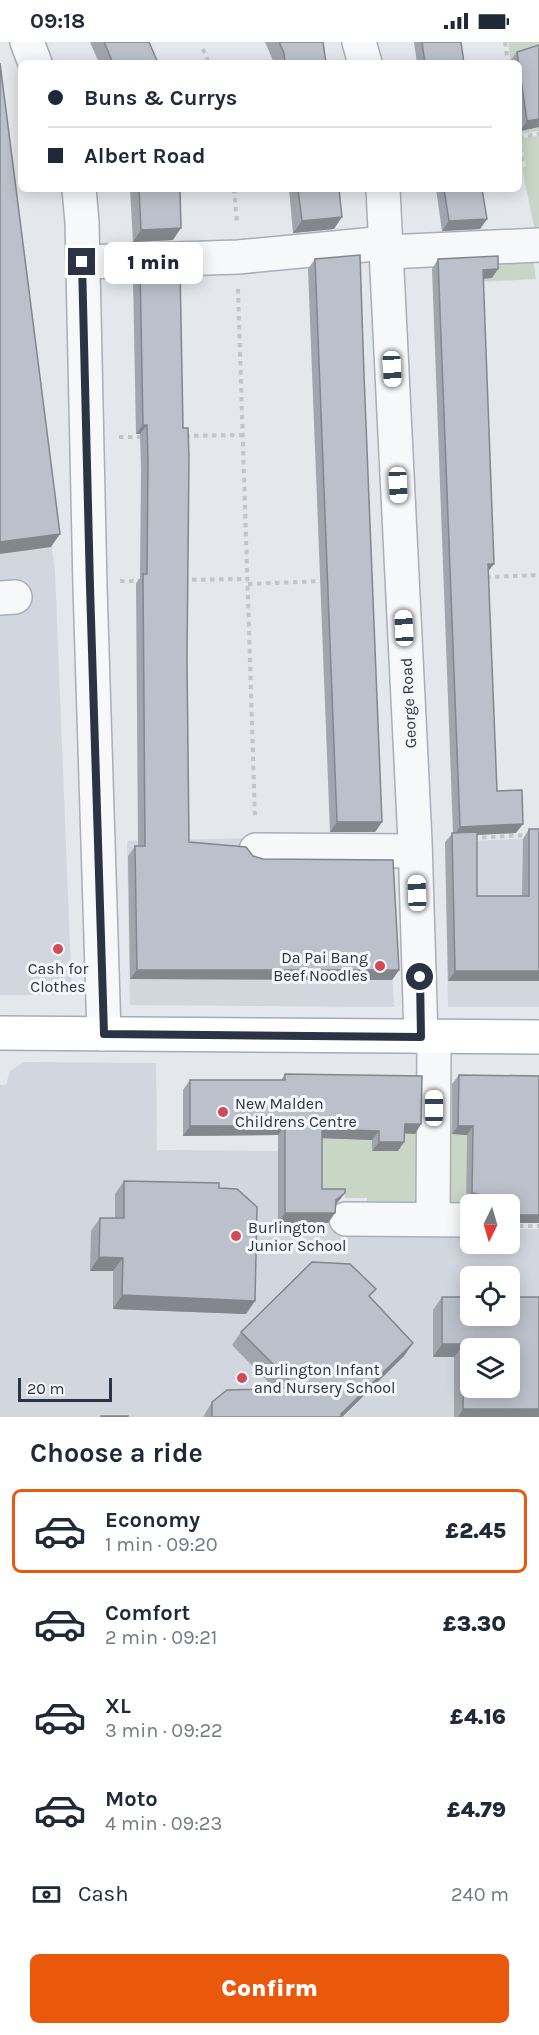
<!DOCTYPE html>
<meta charset="utf-8">
<style>
:root{--surface:#fff;--page:#f2f2f3;--text:#1f2937;--muted:#747a83;--line:#e0e1e3;--accent:#ea580c}
body{margin:0;font-family:Karla,sans-serif;background:var(--page);color:var(--text);height:100vh;display:flex;flex-direction:column;font-size:22px;white-space:nowrap}
*{box-sizing:border-box;margin:0}
p{font-size:20px;color:var(--muted)}
.icon{flex:none;width:33px;height:33px;fill:none;stroke:currentColor;stroke-width:2;stroke-linecap:round;stroke-linejoin:round}
.map{position:relative;height:1375px;overflow:hidden}
.details{display:flex;flex-direction:column;background:var(--surface);flex:1}
.details>*{flex:none}
.top-card{position:absolute;left:18px;top:18px;width:504px;height:132px;border-radius:9px;box-shadow:0 3px 15px #0003;display:grid;align-content:center;height:132px;padding:0 30px;background:var(--surface)}
.needle{width:39px;rotate:185deg}
.controls{position:absolute;left:460px;top:1152px;display:grid;gap:12px}
.controls a{display:grid;place-items:center;width:60px;height:60px;border-radius:9px;background:var(--surface);box-shadow:0 3px 15px #0003;font-size:30px}
.scale{position:absolute;left:18px;bottom:15px;width:94px;box-sizing:border-box;padding-left:6px;border:3px solid #2b3445;border-top:0;font-size:16px;line-height:21px;white-space:nowrap;color:#2b3445;-webkit-text-stroke:4px #f4f6f9;paint-order:stroke}
.end{position:absolute;width:27px;height:27px;margin:-14px;border:8px solid #2b3445;background:#fff;box-shadow:0 0 0 3px #fff}
.from{border-radius:50%}
.bubble{position:absolute;height:42px;border-radius:9px;background:var(--surface);box-shadow:0 3px 15px #0003;font-size:20px;font-weight:800;line-height:42px;text-align:center}
.car{position:absolute;width:18px;height:36px;margin:-18px -9px;border-radius:8px;box-shadow:0 0 4px 2px #0007;background:linear-gradient(#fff 24%,#345 0 40%,#fff 0 76%,#345 0 86%,#fff 0)}
.top-card b{display:flex;align-items:center;gap:21px;height:57px;font-size:22px}
.top-card b+b{border-top:2px solid var(--line)}
.top-card i{width:15px;height:15px;background:var(--text)}
ul{padding:0;list-style:none}
li{display:flex;align-items:center;gap:18px;height:84px;margin:0 12px 9px;padding:0 18px;border:3px solid transparent;border-radius:9px}
li div{flex:1}
li b{display:block;font-size:22px}
li em{font-style:normal;font-weight:800}
li.selected{border-color:var(--accent)}
li>.icon{width:54px;height:54px;stroke-width:1.5}
h2{padding:0 30px;font-size:27px;line-height:72px}
.pay{display:flex;align-items:center;gap:15px;height:66px;padding:0 30px;font-size:22px}
.pay p{margin-inline-start:auto}
.cta{display:flex;gap:12px;margin-top:auto;padding:12px 30px}
.cta a{flex:1;height:69px;border-radius:9px;background:var(--accent);color:#fff;font-size:24px;font-weight:800;line-height:69px;text-align:center}
.status{display:flex;justify-content:space-between;align-items:center;height:42px;padding:0 30px;background:var(--surface);direction:ltr}
.status svg{height:16px;fill:currentColor}
.map>svg:first-child{display:block}
</style>
<div class="status"><b>09:18</b><svg viewBox="0 0 49 12"><path d="M0 12V9h3v3zM5 12V6h3v6zM10 12V3h3v9zM15 12V0h3v12zM26 1h20v11H26zM47 4h2v5h-2z"/></svg></div>
<div class="map">
<svg width="539" height="1375" viewBox="0 0 539 1375">
<rect width="100%" height="100%" fill="#e4e7ec"/>
<g fill="#d2d6de" fill-rule="evenodd">
<polygon points="0,95 55,530 72,953 0,953"/>
<polygon points="259,796 386,823 394,965 130,963 127,799"/>
<polygon points="539,796 539,965 448,965 445,800"/>
<path d="M24,1020L156,1021L157,1108L278,1109L279,1181L471,1187V1202H510V1187H539V1375H0V1043H6L10,1029ZM471,1234H510V1274H471ZM471,1306H510V1346H471Z"/>
</g>
<g fill="#c9d6c5">
<polygon points="508,0 539,0 539,89 520,92 519,21 511,21"/>
<polygon points="539,94 539,195 535,190 522,125 526,124 521,96"/>
<polygon points="532,211 536,237 477,240 490,212"/>
<polygon points="447,1085 467,1086 466,1173 438,1173"/>
<polygon points="316,1086 372,1087 372,1109 400,1090 429,1090 428,1173 367,1172 367,1156 345,1156 345,1151 316,1150"/>
</g>
<g fill="none" stroke-linecap="round" stroke-linejoin="round">
<defs>
<g id="minor">
<polyline points="27,0 35,21"/>
<polyline points="359,0 365,21"/>
<polyline points="79,147 82,180 90,545 104,992"/>
<polyline points="383,147 415,799 421,995"/>
<polyline points="387,210 539,203"/>
<polyline points="83,220 238,215 386,201"/>
<polyline points="0,556 15,555"/>
<polyline points="256,808 415,809"/>
<polyline points="346,1177 471,1178"/>
<polyline points="433,1177 434,995"/>
</g>
<polyline id="major" points="0,991 539,995"/>
</defs>
<use href="#minor" stroke="#a9aeb7" stroke-width="36"/>
<use href="#major" stroke="#a3abb8" stroke-width="36"/>
<g stroke="#c2c5cb" stroke-width="4" stroke-dasharray="4.5 4.5" stroke-linecap="butt">
<polyline points="505,0 508,21"/>
<polyline points="203,7 209,21"/>
<polyline points="519,95 539,92"/>
<polyline points="519,97 523,122"/>
<polyline points="234,147 237,182"/>
<polyline points="238,247 255,776"/>
<polyline points="185,394 242,393"/>
<polyline points="119,395 145,395"/>
<polyline points="486,535 539,533"/>
<polyline points="183,538 247,537"/>
<polyline points="120,539 143,539"/>
<polyline points="248,542 325,539"/>
<polyline points="473,796 528,793"/>
<polyline points="510,1184 539,1184"/>
</g>
<use href="#minor" stroke="#f7f8fa" stroke-width="33"/>
<use href="#major" stroke="#fff" stroke-width="33"/>
</g>
<g fill="#a1a5ae">
<polygon points="90,0 149,0 158,21 99,21"/>
<polygon points="265,0 323,0 326,21 274,21"/>
<polygon points="414,0 461,0 464,21 417,21"/>
<polygon points="517,10 539,85 520,89 519,81 519,21 511,21 510,19"/>
<polygon points="130,147 180,147 173,198 133,200"/>
<polygon points="289,147 339,147 334,187 293,191"/>
<polygon points="436,147 482,147 487,177 480,187 442,189"/>
<polygon points="315,217 382,780 375,790 330,790 308,227"/>
<polygon points="438,217 492,236 483,237 488,530 497,749 516,791 477,793 477,854 522,854 523,797 529,787 539,787 539,939 448,939 445,800 453,791 432,227"/>
<polygon points="140,227 187,616 189,800 253,814 399,928 392,938 130,937 128,814 135,804 138,804 136,541 140,536 141,427 140,392 136,392 133,237"/>
<polygon points="285,1032 421,1082 415,1092 405,1091 398,1109 372,1109 372,1098 322,1096 322,1147 345,1151 336,1162 335,1171 328,1181 278,1181 278,1093 183,1094 183,1048 190,1038 281,1038"/>
<polygon points="459,1033 539,1181 510,1181 510,1162 481,1162 466,1159 467,1093 452,1092 452,1042"/>
<polygon points="124,1139 219,1146 246,1272 113,1267 113,1229 90,1229 91,1189 100,1176 115,1176 115,1152"/>
<polygon points="370,1255 413,1301 404,1314 342,1375 203,1375 212,1360 275,1347 232,1303 241,1290"/>
<polygon points="442,1255 539,1375 454,1375 454,1315 433,1315 433,1268"/>
</g>
<g fill="#83868d">
<polygon points="539,77 539,85 520,89 527,79"/>
<polygon points="342,175 334,187 293,191 302,179"/>
<polygon points="487,177 480,187 442,189 449,179"/>
<polygon points="181,186 173,198 133,200 141,188"/>
<polygon points="498,227 492,236 476,237 483,228"/>
<polygon points="143,383 147,383 140,392 136,392"/>
<polygon points="60,492 51,505 0,512 0,500"/>
<polygon points="488,522 494,522 487,531"/>
<polygon points="337,780 382,780 375,790 330,790"/>
<polygon points="523,782 516,791 453,794 460,785"/>
<polygon points="137,928 399,928 392,938 130,937"/>
<polygon points="455,929 539,929 539,939 448,939"/>
<polygon points="405,1082 421,1082 415,1092 398,1091"/>
<polygon points="190,1084 285,1084 278,1093 183,1094"/>
<polygon points="458,1084 473,1084 467,1093 452,1092"/>
<polygon points="322,1087 379,1089 372,1098 316,1096"/>
<polygon points="379,1100 404,1100 398,1109 372,1109"/>
<polygon points="345,1151 338,1160 330,1168 336,1158"/>
<polygon points="472,1151 487,1154 481,1162 466,1159"/>
<polygon points="285,1171 335,1171 328,1181 278,1181"/>
<rect x="510" y="1173" width="29" height="8"/>
<polygon points="99,1215 123,1216 113,1229 90,1229"/>
<polygon points="122,1253 255,1259 246,1272 113,1267"/>
<polygon points="413,1301 404,1314 342,1375 338,1375"/>
<polygon points="442,1302 464,1302 454,1315 433,1315"/>
<polygon points="463,1367 539,1367 539,1375 458,1375"/>
</g>
<g fill="#bbc0ca" stroke="#83868d" stroke-width="1.5" fill-rule="evenodd">
<polygon points="104,0 149,0 158,21 113,21"/>
<polygon points="279,0 323,0 326,21 285,21 284,11"/>
<polygon points="422,0 461,0 464,21 425,21"/>
<polygon points="539,3 539,77 527,79 517,10"/>
<polygon points="0,21 60,492 0,500"/>
<polygon points="139,147 180,147 181,186 141,188"/>
<polygon points="298,147 339,147 342,175 302,179"/>
<polygon points="444,147 482,147 487,177 449,179"/>
<polygon points="360,213 364,333 382,780 337,780 315,217"/>
<polygon points="498,214 498,227 483,228 494,522 488,522 497,749 522,748 523,782 460,785 438,217"/>
<polygon points="180,226 183,386 188,386 189,416 187,616 189,800 246,805 253,814 263,817 393,818 399,928 137,928 135,804 145,804 143,532 147,532 148,418 147,383 143,383 140,227"/>
<polygon points="529,787 539,787 539,929 455,929 452,791 477,790 477,854 529,854"/>
<polygon points="285,1032 422,1034 421,1082 405,1082 404,1100 379,1100 379,1089 322,1087 322,1147 345,1147 345,1151 336,1158 335,1171 285,1171 285,1084 190,1084 190,1038 285,1038"/>
<polygon points="459,1033 539,1034 539,1173 510,1173 510,1162 494,1162 493,1160 487,1154 472,1151 473,1084 458,1084"/>
<polygon points="124,1139 219,1141 219,1146 237,1147 257,1165 255,1259 122,1253 123,1216 99,1215 100,1176 124,1176"/>
<polygon points="312,1220 350,1222 376,1247 369,1254 413,1301 341,1372 341,1375 212,1375 212,1360 227,1348 297,1346 241,1290"/>
<path d="M442,1255H471V1274H510V1255H539V1367H463L464,1302H442ZM471,1306H510V1346H471Z"/>
<rect x="101" y="1374" width="27" height="1"/>
</g>
<g fill="none" stroke-linecap="round" stroke-linejoin="round">
<polyline stroke="#2b3445" stroke-width="8" points="82,220 90,545 104,992 421,995 420,935"/>
</g>
<g fill="#d1495b" stroke="#f4f6f9" stroke-width="2">
<circle cx="58" cy="907" r="6"/>
<circle cx="380" cy="924" r="6"/>
<circle cx="223" cy="1070" r="6"/>
<circle cx="236" cy="1194" r="6"/>
<circle cx="242" cy="1336" r="6"/>
</g>
<g text-anchor="middle" stroke-width="6" stroke-linejoin="round" paint-order="stroke">
<g font-size="16" fill="#2b3445" stroke="#f4f6f9">
<text transform="translate(408 661) rotate(-93)" y="6">George Road</text>
</g>
<g font-size="16" fill="#2b3445" stroke="#f4f6f9" text-anchor="start">
<text x="368" y="921" text-anchor="end">Da Pai Bang<tspan x="368" dy="18">Beef Noodles</tspan></text>
<text x="58" y="932" text-anchor="middle">Cash for<tspan x="58" dy="18">Clothes</tspan></text>
<text x="235" y="1067">New Malden<tspan x="235" dy="18">Childrens Centre</tspan></text>
<text x="248" y="1191">Burlington<tspan x="248" dy="18">Junior School</tspan></text>
<text x="254" y="1333">Burlington Infant<tspan x="254" dy="18">and Nursery School</tspan></text>
</g>
</g>
</svg>
<div class="controls">
<a><svg class="needle" viewBox="-14 -14 28 28"><path d="M0-13l5 13h-10z" fill="#e53935"/><path d="M0 13l5-13h-10z" fill="#747a83"/></svg></a>
<a><svg class="icon" aria-label="locate" viewBox="0 0 24 24"><circle cx="12" cy="12" r="6"/><path d="M12 2v4M12 18v4M2 12h4M18 12h4"/></svg></a>
<a><svg class="icon" aria-label="layers" viewBox="0 0 24 24"><path d="M12 4l9 5-9 5-9-5zM3 14l9 5 9-5"/></svg></a>
</div>
<div class="scale">20 m</div>
<i class="end from" style="left:420px;top:935px"></i>
<i class="end" style="left:82px;top:220px"></i>
<div class="bubble" style="left:104px;top:200px;width:99px">1 min</div>
<i class="car" style="left:392px;top:327px;rotate:177deg"></i>
<i class="car" style="left:398px;top:443px;rotate:177deg"></i>
<i class="car" style="left:404px;top:586px;rotate:357deg"></i>
<i class="car" style="left:417px;top:851px;rotate:358deg"></i>
<i class="car" style="left:434px;top:1066px;rotate:0deg"></i>
<div class="top-card">
<b><i class="from"></i>Buns &amp; Currys</b>
<b><i></i>Albert Road</b>
</div>
</div>
<section class="details">
<h2>Choose a ride</h2>
<ul>
<li class="selected"><svg class="icon" aria-label="car" viewBox="0 0 24 24"><path d="M5 17H2v-5l4-1 3-4h7l3 4 3 1v5h-3M9 17h6M6 11h13"/><circle cx="7" cy="17" r="2"/><circle cx="17" cy="17" r="2"/></svg><div><b>Economy</b><p>1 min · 09:20</p></div><em>£2.45</em></li>
<li><svg class="icon" aria-label="car" viewBox="0 0 24 24"><path d="M5 17H2v-5l4-1 3-4h7l3 4 3 1v5h-3M9 17h6M6 11h13"/><circle cx="7" cy="17" r="2"/><circle cx="17" cy="17" r="2"/></svg><div><b>Comfort</b><p>2 min · 09:21</p></div><em>£3.30</em></li>
<li><svg class="icon" aria-label="car" viewBox="0 0 24 24"><path d="M5 17H2v-5l4-1 3-4h7l3 4 3 1v5h-3M9 17h6M6 11h13"/><circle cx="7" cy="17" r="2"/><circle cx="17" cy="17" r="2"/></svg><div><b>XL</b><p>3 min · 09:22</p></div><em>£4.16</em></li>
<li><svg class="icon" aria-label="car" viewBox="0 0 24 24"><path d="M5 17H2v-5l4-1 3-4h7l3 4 3 1v5h-3M9 17h6M6 11h13"/><circle cx="7" cy="17" r="2"/><circle cx="17" cy="17" r="2"/></svg><div><b>Moto</b><p>4 min · 09:23</p></div><em>£4.79</em></li>
</ul>
<div class="pay"><svg class="icon" aria-label="cash" viewBox="0 0 24 24"><path d="M3 7h18v10H3z"/><circle cx="12" cy="12" r="2"/></svg>Cash<p>240 m</p></div>
<div class="cta"><a>Confirm</a></div>
</section>
